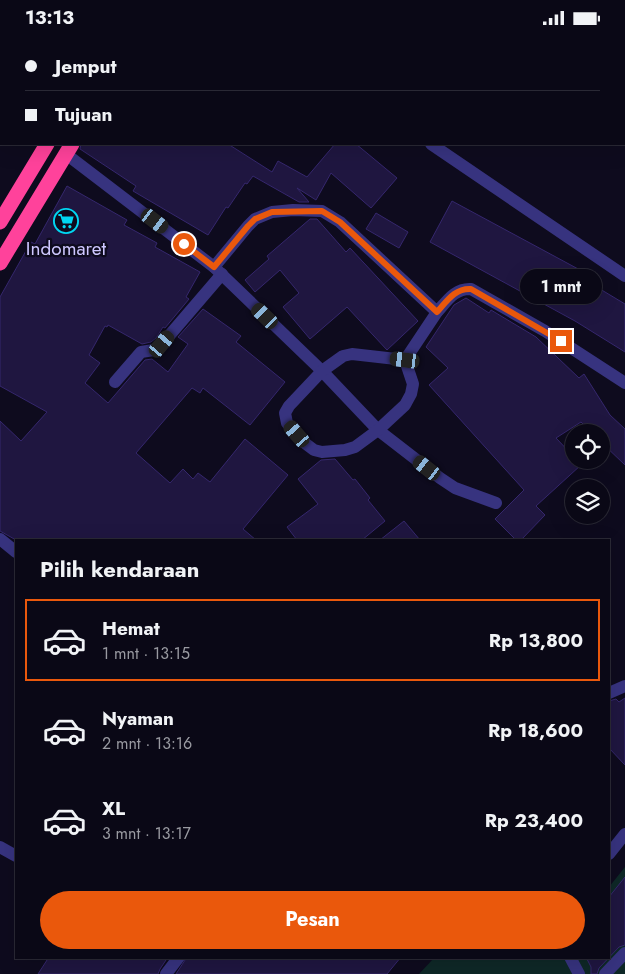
<!DOCTYPE html>
<html lang="id">
<meta charset="utf-8">
<style>
:root{--surface:#0a0816;--page:#181623;--text:#f1f3f6;--muted:#999aa1;--line:#2a2935;--accent:#ea580c}
body{margin:0;font-family:Jost,sans-serif;background:var(--page);color:var(--text);height:100vh;display:flex;flex-direction:column;font-size:19px;white-space:nowrap}
*{box-sizing:border-box;margin:0}
p{font-size:16px;color:var(--muted)}
.icon{flex:none;width:28px;height:28px;fill:none;stroke:currentColor;stroke-width:2;stroke-linecap:round;stroke-linejoin:round}
.map{position:relative;flex:1;overflow:hidden}
.side{position:absolute;left:15px;top:504px;width:595px;height:420px;display:flex;flex-direction:column;background:var(--surface);border-radius:0px;box-shadow:0 5px 20px #0002,0 0 0 1px var(--line)}
.side>*{flex:none}
.banner{position:absolute;left:0px;top:0px;width:625px;height:110px;box-shadow:0 5px 20px #0002,0 0 0 1px var(--line);display:grid;align-content:center;height:110px;padding:0 25px;background:var(--surface)}
.controls{position:absolute;left:565px;top:389px;display:grid;gap:10px}
.controls a{display:grid;place-items:center;width:45px;height:45px;border-radius:50%;background:var(--surface);box-shadow:0 5px 20px #0002,0 0 0 1px var(--line);font-size:25px}
.end{position:absolute;width:22px;height:22px;margin:-11px;border:6px solid #ea580c;background:#fff;box-shadow:0 0 0 2px #fff}
.from{border-radius:50%}
.bubble{position:absolute;height:35px;border-radius:18px;background:var(--surface);box-shadow:0 5px 20px #0002,0 0 0 1px var(--line);font-size:16px;font-weight:700;line-height:35px;text-align:center}
.car{position:absolute;width:15px;height:30px;margin:-15px -8px;border-radius:6px;box-shadow:0 0 4px 1px #0007;background:linear-gradient(#222 24%,#8ab4d8 0 40%,#222 0 76%,#8ab4d8 0 86%,#222 0)}
.banner b{display:flex;align-items:center;gap:18px;height:48px;font-size:19px}
.banner b+b{border-top:1px solid var(--line)}
.banner i{width:12px;height:12px;background:var(--text)}
ul{padding:0;list-style:none}
li{display:flex;align-items:center;gap:15px;height:82px;margin:0 10px 8px;padding:0 15px;border:2px solid transparent;border-radius:0px}
li div{flex:1}
li b{display:block;font-size:19px}
li em{font-style:normal;font-weight:700}
li.selected{border-color:var(--accent)}
li>.icon{width:45px;height:45px;stroke-width:1.5}
h2{padding:0 25px;font-size:22px;line-height:60px}
.cta{display:flex;gap:10px;margin-top:auto;padding:10px 25px}
.cta a{flex:1;height:58px;border-radius:30px;background:var(--accent);color:#fff;font-size:20px;font-weight:700;line-height:58px;text-align:center}
.status{display:flex;justify-content:space-between;align-items:center;height:35px;padding:0 25px;background:var(--surface);direction:ltr}
.status svg{height:14px;fill:currentColor}
.map>svg:first-child{display:block}
</style>
<div class="status"><b>13:13</b><svg viewBox="0 0 49 12"><path d="M0 12V9h3v3zM5 12V6h3v6zM10 12V3h3v9zM15 12V0h3v12zM26 1h20v11H26zM47 4h2v5h-2z"/></svg></div>
<div class="map">
<svg width="625" height="939" viewBox="0 0 625 939">
<rect width="100%" height="100%" fill="#0e0b1e"/>
<polygon fill="#0e2827" points="625,832 625,939 419,939 434,923 609,922 609,852"/>
<g fill="#1f1640" stroke="#35276d">
<polygon points="81,109 228,109 272,137 278,126 307,142 335,109 356,109 397,143 371,173 331,138 316,165 297,153 309,167 299,167 253,141 247,149 245,148 228,173 226,172 208,200 133,156 136,151 80,114"/>
<polygon points="67,151 127,185 124,190 157,208 155,212 200,237 186,262 189,264 165,293 163,292 156,303 151,307 142,309 108,290 107,292 105,291 89,320 100,328 85,348 108,368 145,325 152,324 168,337 188,309 178,302 203,274 241,301 236,307 285,347 250,390 203,353 200,358 192,353 136,418 170,448 183,434 193,444 198,438 210,447 245,404 288,440 243,494 256,505 16,505 0,496 0,386 21,406 47,377 0,351 0,262 31,207 35,209"/>
<polygon points="452,166 593,242 590,248 625,269 625,317 575,286 430,207"/>
<polygon points="376,178 408,197 399,213 366,194"/>
<polygon points="310,184 317,184 346,217 350,213 418,286 387,315 347,272 310,304 283,272 299,258 280,235 255,257 245,245 269,224 267,221"/>
<polygon points="466,263 489,278 491,275 536,302 579,343 584,339 610,380 625,394 625,430 601,407 601,398 592,398 581,387 556,403 574,422 574,425 576,425 581,430 536,471 545,480 521,505 516,505 495,484 524,455 429,350 448,333 426,312 454,270"/>
<polygon points="335,424 353,445 355,444 370,463 368,465 385,486 362,505 297,505 287,492 318,469 298,444 321,425"/>
<polygon points="404,486 420,505 380,505"/>
<polygon points="625,663 625,730 609,713 609,666 616,664 619,667"/>
<polygon points="625,842 625,910 619,912 599,933 597,939 591,939 591,932 586,922 609,922 609,862"/>
<polygon points="49,922 168,922 160,934 158,939 38,939"/>
<polygon points="187,922 401,922 387,939 176,939"/>
</g>
<g fill="none" stroke-linecap="round" stroke-linejoin="round">
<g stroke="#37337f" stroke-width="12">
<polyline points="371,0 371,1"/>
<polyline points="50,1 50,0"/>
<polyline points="624,13 625,12"/>
<polyline points="431,109 625,241"/>
<polyline points="66,119 214,232 322,336 378,395 440,443 455,453 496,468"/>
<path d="M214,232L248,191L255,184L272,177L293,175L322,176L340,187L437,277C447,266 455,253 471,254L545,296L625,348"/>
<polyline points="405,325 352,319 343,321 322,336 289,371 285,378 287,388 306,409 314,415 322,417 345,415 355,412 378,395 405,370 411,359 413,349 405,325 437,277"/>
<polyline points="115,347 141,317 154,315 162,309 222,239"/>
<polyline points="0,504 16,517"/>
<polyline points="609,658 625,651"/>
<polyline points="0,812 16,821"/>
<polyline points="609,819 625,799"/>
<polyline points="570,922 579,939"/>
<polyline points="166,939 179,922"/>
<polyline points="605,939 625,918"/>
</g>
<g stroke="#ff429b" stroke-width="15">
<polyline points="113,1 113,0"/>
<polyline points="137,1 138,0"/>
<polyline points="0,187 47,109"/>
<polyline points="0,228 72,109"/>
</g>
</g>
<g fill="none" stroke-linecap="round" stroke-linejoin="round">
<path stroke="#ea580c" stroke-width="6" d="M184,209L214,232L248,191L255,184L272,177L322,176L340,187L437,277C447,266 455,253 471,254L561,306"/>
</g>
<defs>
<symbol id="supermarket-ring" viewBox="-11 -11 22 22"><circle r="9.5" fill="#0e0b1e" stroke="#00d7f2" stroke-width="1.5"/><path d="M-6-5.5h2.5l.6 2H6L4.5 2H-2.5L-4.4-4H-6ZM-1.5 3.2a1.3 1.3 0 1 0 .1 0ZM3 3.2a1.3 1.3 0 1 0 .1 0Z" fill="#00d7f2"/></symbol>
</defs>
<g fill-rule="evenodd">
<use href="#supermarket-ring" x="52" y="172" width="28" height="28"/>
</g>
<g text-anchor="middle" stroke-width="4.5" stroke-linejoin="round" paint-order="stroke">
<g font-size="19" fill="#cec7ff" stroke="#0e0b1e">
<text x="66" y="220">Indomaret</text>
</g>
</g>
</svg>
<div class="controls">
<a><svg class="icon" aria-label="locate" viewBox="0 0 24 24"><circle cx="12" cy="12" r="6"/><path d="M12 2v4M12 18v4M2 12h4M18 12h4"/></svg></a>
<a><svg class="icon" aria-label="layers" viewBox="0 0 24 24"><path d="M12 4l9 5-9 5-9-5zM3 14l9 5 9-5"/></svg></a>
</div>
<i class="end from" style="left:184px;top:209px"></i>
<i class="end" style="left:561px;top:306px"></i>
<div class="bubble" style="left:520px;top:234px;width:82px">1 mnt</div>
<i class="car" style="left:155px;top:186px;rotate:127deg"></i>
<i class="car" style="left:265px;top:281px;rotate:314deg"></i>
<i class="car" style="left:162px;top:309px;rotate:40deg"></i>
<i class="car" style="left:405px;top:325px;rotate:277deg"></i>
<i class="car" style="left:297px;top:399px;rotate:319deg"></i>
<i class="car" style="left:427px;top:433px;rotate:308deg"></i>
<div class="banner">
<b><i class="from"></i>Jemput</b>
<b><i></i>Tujuan</b>
</div>
<section class="side">
<h2>Pilih kendaraan</h2>
<ul>
<li class="selected"><svg class="icon" aria-label="car" viewBox="0 0 24 24"><path d="M5 17H2v-5l4-1 3-4h7l3 4 3 1v5h-3M9 17h6M6 11h13"/><circle cx="7" cy="17" r="2"/><circle cx="17" cy="17" r="2"/></svg><div><b>Hemat</b><p>1 mnt · 13:15</p></div><em>Rp 13,800</em></li>
<li><svg class="icon" aria-label="car" viewBox="0 0 24 24"><path d="M5 17H2v-5l4-1 3-4h7l3 4 3 1v5h-3M9 17h6M6 11h13"/><circle cx="7" cy="17" r="2"/><circle cx="17" cy="17" r="2"/></svg><div><b>Nyaman</b><p>2 mnt · 13:16</p></div><em>Rp 18,600</em></li>
<li><svg class="icon" aria-label="car" viewBox="0 0 24 24"><path d="M5 17H2v-5l4-1 3-4h7l3 4 3 1v5h-3M9 17h6M6 11h13"/><circle cx="7" cy="17" r="2"/><circle cx="17" cy="17" r="2"/></svg><div><b>XL</b><p>3 mnt · 13:17</p></div><em>Rp 23,400</em></li>
</ul>
<div class="cta"><a>Pesan</a></div>
</section>
</div>
